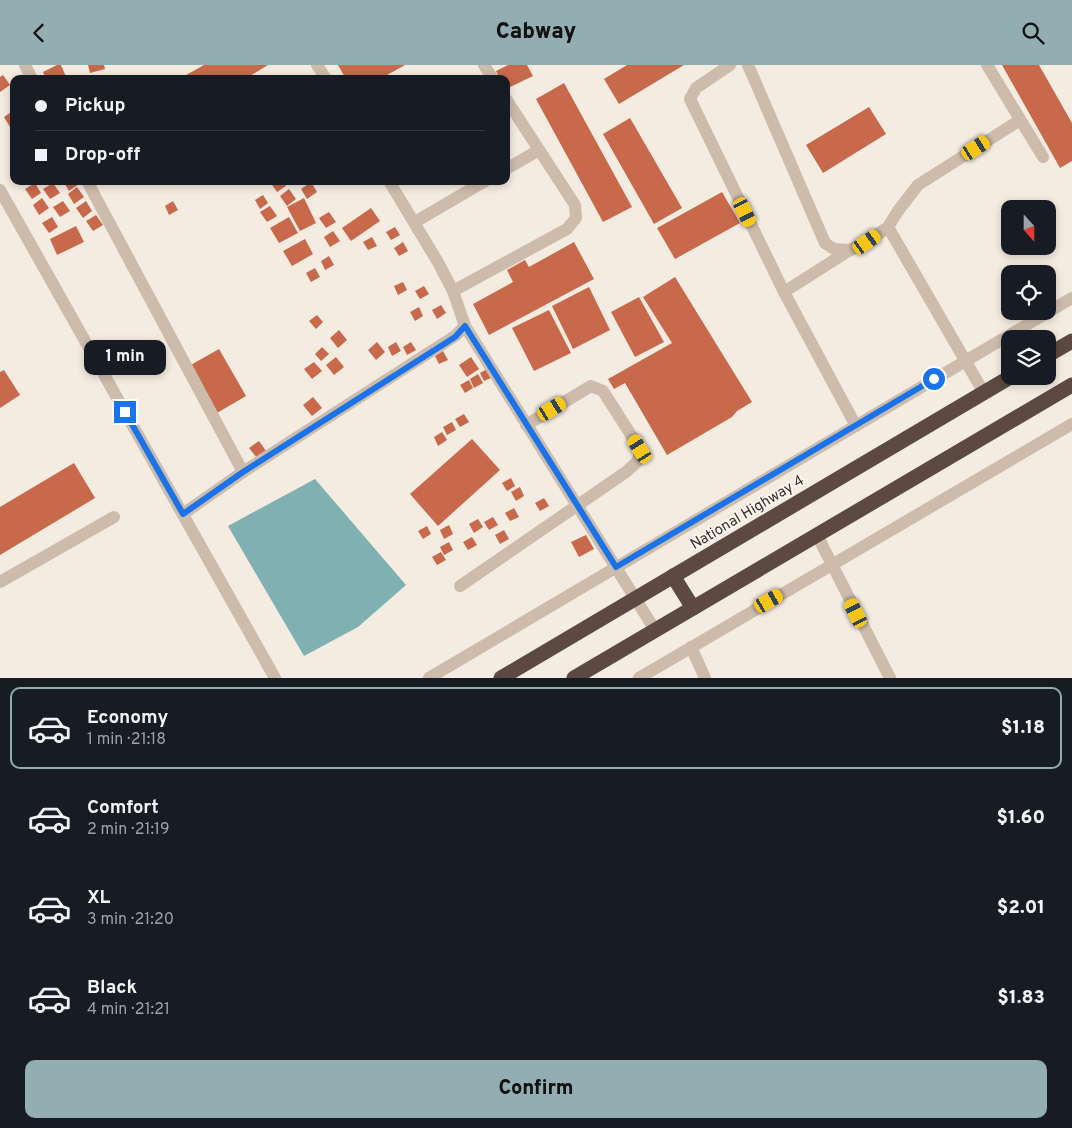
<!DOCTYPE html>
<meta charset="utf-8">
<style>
:root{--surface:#171b24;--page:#242831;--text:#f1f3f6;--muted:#9ea1a6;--line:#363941;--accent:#92aeb2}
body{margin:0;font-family:Overpass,sans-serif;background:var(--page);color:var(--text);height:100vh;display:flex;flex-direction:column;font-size:19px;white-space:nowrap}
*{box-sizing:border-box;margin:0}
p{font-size:16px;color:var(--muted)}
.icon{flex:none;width:28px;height:28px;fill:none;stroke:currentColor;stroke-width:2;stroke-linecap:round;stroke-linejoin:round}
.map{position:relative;height:613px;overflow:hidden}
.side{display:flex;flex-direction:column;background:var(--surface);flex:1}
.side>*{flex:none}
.guide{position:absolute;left:10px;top:10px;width:500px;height:110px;border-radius:10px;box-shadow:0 2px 8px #0003;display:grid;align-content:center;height:110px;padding:0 25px;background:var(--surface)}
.needle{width:32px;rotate:159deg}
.buttons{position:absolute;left:1001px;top:135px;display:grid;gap:10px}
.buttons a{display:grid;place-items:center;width:55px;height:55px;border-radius:10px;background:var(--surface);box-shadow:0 2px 8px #0003;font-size:25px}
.end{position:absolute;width:22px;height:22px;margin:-11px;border:6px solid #1a73e8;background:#fff;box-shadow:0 0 0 2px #fff}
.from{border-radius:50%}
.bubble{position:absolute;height:35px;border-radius:10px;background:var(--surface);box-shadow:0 2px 8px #0003;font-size:16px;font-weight:800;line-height:35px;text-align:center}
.car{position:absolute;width:15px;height:30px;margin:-15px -8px;border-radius:6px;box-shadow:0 0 4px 1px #0007;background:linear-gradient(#f5c518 24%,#345 0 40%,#f5c518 0 76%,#345 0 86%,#f5c518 0)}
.guide b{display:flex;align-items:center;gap:18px;height:48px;font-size:19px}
.guide b+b{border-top:1px solid var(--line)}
.guide i{width:12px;height:12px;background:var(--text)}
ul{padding:9px 0 0;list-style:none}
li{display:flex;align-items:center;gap:15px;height:82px;margin:0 10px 8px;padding:0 15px;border:2px solid transparent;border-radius:10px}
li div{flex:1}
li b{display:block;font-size:19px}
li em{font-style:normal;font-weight:800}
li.current{border-color:var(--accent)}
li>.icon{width:45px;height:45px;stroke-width:1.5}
.button{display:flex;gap:10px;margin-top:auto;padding:10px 25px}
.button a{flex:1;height:58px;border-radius:10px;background:var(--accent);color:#111;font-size:20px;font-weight:800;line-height:58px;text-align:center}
header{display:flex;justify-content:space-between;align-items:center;height:65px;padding:0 25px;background:var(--accent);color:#111;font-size:22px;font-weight:800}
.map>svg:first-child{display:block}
</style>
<header><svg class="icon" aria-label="back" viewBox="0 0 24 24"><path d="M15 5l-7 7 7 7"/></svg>Cabway<svg class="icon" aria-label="search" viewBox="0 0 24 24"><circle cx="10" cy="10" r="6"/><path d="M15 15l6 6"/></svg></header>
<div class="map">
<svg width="1072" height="613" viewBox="0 0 1072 613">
<rect width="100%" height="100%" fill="#f4ebe1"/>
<polygon fill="#7fb0b2" points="315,414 406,520 358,562 304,591 228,461"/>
<g fill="#c8694b">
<polygon points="57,0 61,0 67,14 46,14 43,7"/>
<polygon points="88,0 104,0 105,4 90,8"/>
<polygon points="204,0 268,0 245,14 179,14"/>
<polygon points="338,0 405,0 380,14 346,14"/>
<polygon points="508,0 527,0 533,11 506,24 506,14 500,14 496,6"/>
<polygon points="627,0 684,0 619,39 604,14"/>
<polygon points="1002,0 1039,0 1072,58 1072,96 1060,103"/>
<polygon points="3,10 10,20 0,27 0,12"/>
<polygon points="564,18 632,142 603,157 536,34"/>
<polygon points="869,42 886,69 823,108 806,80"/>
<polygon points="14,45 14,60 10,62 4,52"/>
<polygon points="630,53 682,143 654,159 603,69"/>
<polygon points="63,116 77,116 79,119 69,126"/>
<polygon points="271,116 283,116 286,121 277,127 270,117"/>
<polygon points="311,117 317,127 307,134 301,124"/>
<polygon points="35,118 41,128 32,134 25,124"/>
<polygon points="53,118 60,128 50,134 43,124"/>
<polygon points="77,122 84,132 74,139 68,129"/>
<polygon points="289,124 296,134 287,141 280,131"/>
<polygon points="722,127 740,158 675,194 657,163"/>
<polygon points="263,130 268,138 260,144 255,135"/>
<polygon points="42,133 49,143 39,150 33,140"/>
<polygon points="304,133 316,158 300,166 287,142"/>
<polygon points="63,136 70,146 60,152 53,142"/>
<polygon points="86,136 92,146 83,153 76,143"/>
<polygon points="173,136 178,145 169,150 165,141"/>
<polygon points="270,141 277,151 267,157 260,147"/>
<polygon points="371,143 380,156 351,176 342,163"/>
<polygon points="329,147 336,157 326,163 319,153"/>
<polygon points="96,150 103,160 93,166 86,156"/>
<polygon points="52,152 58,162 49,168 42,158"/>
<polygon points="289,152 298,168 279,178 270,163"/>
<polygon points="76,161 84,177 57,190 50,174"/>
<polygon points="395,162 400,170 391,175 386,167"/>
<polygon points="333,166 340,176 330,182 324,172"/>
<polygon points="372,172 377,181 368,185 363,177"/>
<polygon points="305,174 313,189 292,201 283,186"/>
<polygon points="403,177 408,186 399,191 394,183"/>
<polygon points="574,177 594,214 489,270 473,239 513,217 507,205 525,195 529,202"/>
<polygon points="329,191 334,200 325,205 321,196"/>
<polygon points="315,203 320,212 311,217 306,208"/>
<polygon points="675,212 752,337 737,346 732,352 667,390 625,318 614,324 608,314 672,278 643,232"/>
<polygon points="403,217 407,225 398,230 394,221"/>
<polygon points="424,221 429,229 420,234 415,226"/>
<polygon points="589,222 610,265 573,284 552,241"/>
<polygon points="639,232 664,277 635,292 611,247"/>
<polygon points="441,240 446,248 437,254 432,245"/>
<polygon points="419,242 423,251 415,256 410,247"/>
<polygon points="549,245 571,288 534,306 512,263"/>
<polygon points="317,250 323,257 316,264 309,256"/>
<polygon points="339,265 347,275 338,283 330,273"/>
<polygon points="377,277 385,287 376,295 368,285"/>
<polygon points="396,277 401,286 392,291 388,282"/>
<polygon points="411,277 416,285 407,290 403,282"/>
<polygon points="322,282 329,289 321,296 315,289"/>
<polygon points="219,284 246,331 217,348 189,301"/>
<polygon points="443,286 448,295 439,299 435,291"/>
<polygon points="336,292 344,302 334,310 326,300"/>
<polygon points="471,292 479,304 467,312 459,300"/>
<polygon points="314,297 322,306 312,314 304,304"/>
<polygon points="489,303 493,312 484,316 480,308"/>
<polygon points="4,305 20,330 0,343 0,307"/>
<polygon points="478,309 483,318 474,323 470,314"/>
<polygon points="469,315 473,323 465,328 460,320"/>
<polygon points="313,332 322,343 312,351 303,340"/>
<polygon points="464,349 469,357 460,362 455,354"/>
<polygon points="452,357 456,365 447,370 443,362"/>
<polygon points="442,367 447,375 438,381 434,372"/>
<polygon points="472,374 500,405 438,461 410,429"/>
<polygon points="259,376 266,386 257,393 249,383"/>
<polygon points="74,398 95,433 0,490 0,442"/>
<polygon points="511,413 515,421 507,426 502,418"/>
<polygon points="520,422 524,431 516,436 511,427"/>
<polygon points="544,433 549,441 540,446 535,438"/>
<polygon points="514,443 519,452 510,456 505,448"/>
<polygon points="493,452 498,460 489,465 484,457"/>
<polygon points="478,454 483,462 474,468 469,459"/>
<polygon points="449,460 453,469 444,474 440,465"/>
<polygon points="427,461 431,469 423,474 418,466"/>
<polygon points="504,465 509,474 500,479 495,470"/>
<polygon points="586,470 594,484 579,492 571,477"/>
<polygon points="472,472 477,480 468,485 463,477"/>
<polygon points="449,477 453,485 444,490 440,482"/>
<polygon points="441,487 446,495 437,500 432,492"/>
</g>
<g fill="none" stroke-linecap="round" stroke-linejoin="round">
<g stroke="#cdbbac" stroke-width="12">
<polyline points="25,0 32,14"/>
<polyline points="317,0 326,14"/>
<polyline points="484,0 493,14"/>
<polyline points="730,0 696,23 690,34 784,227 856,361"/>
<polyline points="748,0 825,178 834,184 850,185 867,177 888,162 898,146 918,120 1020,55"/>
<polyline points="987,0 1043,92"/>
<polyline points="506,104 539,85"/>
<polyline points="87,116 243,407"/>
<polyline points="389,116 439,199 453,226"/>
<polyline points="0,125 275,613"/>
<polyline points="415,157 485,116"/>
<polyline points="888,162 984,328"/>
<polyline points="784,227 850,185"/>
<polyline points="465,261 453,226 567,164 576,153 575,140 506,34"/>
<polyline points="183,449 243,407 455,271 465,261 655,565"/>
<polyline points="817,470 890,613"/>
<polyline points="0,517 114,452"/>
<polyline points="460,521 626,407 638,396 640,384 603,326 591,321 526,360"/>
<polyline points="691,582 705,613"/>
<polyline points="429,613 1072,233"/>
<polyline points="639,613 1072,359"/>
</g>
<g stroke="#5c4a42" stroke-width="15">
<polyline points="1048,290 1072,276"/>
<polyline points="673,511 693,543"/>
<polyline points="501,613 1012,311"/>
<polyline points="574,613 1072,320"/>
</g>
</g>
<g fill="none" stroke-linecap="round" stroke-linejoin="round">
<polyline stroke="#1a73e8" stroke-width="6" points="125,347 183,449 243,407 455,272 465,261 616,502 934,314"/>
</g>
<g text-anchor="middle" stroke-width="4" stroke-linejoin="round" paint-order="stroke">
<g font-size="15" fill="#3b302b" stroke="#fbf5ee">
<text transform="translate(747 447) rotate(-31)" y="5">National Highway 4</text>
</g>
</g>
</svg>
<div class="buttons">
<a><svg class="needle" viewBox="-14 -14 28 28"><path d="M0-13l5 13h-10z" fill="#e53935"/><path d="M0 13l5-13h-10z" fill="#9ea1a6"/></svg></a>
<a><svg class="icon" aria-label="locate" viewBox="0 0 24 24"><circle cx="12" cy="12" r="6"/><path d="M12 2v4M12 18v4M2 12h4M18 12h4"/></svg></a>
<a><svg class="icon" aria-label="layers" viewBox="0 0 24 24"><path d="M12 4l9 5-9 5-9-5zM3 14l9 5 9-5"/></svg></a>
</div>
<i class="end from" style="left:934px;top:314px"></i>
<i class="end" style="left:125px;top:347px"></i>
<div class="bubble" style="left:84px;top:275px;width:82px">1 min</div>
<i class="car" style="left:976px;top:83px;rotate:57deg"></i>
<i class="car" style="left:745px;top:147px;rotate:154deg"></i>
<i class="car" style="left:867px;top:177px;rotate:55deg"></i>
<i class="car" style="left:552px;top:344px;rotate:59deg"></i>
<i class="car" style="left:640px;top:384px;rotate:328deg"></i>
<i class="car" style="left:769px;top:536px;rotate:60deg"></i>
<i class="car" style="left:856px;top:548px;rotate:333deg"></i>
<div class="guide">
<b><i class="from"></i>Pickup</b>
<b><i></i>Drop-off</b>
</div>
</div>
<section class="side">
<ul>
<li class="current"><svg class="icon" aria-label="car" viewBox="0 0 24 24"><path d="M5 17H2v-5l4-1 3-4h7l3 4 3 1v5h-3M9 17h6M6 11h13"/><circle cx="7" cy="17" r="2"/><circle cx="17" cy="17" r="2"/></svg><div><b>Economy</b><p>1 min · 21:18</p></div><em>$1.18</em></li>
<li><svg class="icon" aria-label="car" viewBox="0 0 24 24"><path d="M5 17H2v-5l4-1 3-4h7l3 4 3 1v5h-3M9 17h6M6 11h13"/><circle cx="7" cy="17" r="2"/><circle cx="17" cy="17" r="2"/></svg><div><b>Comfort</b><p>2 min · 21:19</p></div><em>$1.60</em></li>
<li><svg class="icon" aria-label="car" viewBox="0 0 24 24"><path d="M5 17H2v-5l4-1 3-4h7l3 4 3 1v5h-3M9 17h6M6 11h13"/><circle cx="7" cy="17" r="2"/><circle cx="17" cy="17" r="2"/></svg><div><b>XL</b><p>3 min · 21:20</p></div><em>$2.01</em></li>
<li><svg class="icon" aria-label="car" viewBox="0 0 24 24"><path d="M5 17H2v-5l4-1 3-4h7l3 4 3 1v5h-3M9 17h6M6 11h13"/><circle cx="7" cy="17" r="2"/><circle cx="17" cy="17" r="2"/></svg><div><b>Black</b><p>4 min · 21:21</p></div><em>$1.83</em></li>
</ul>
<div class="button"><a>Confirm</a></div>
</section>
